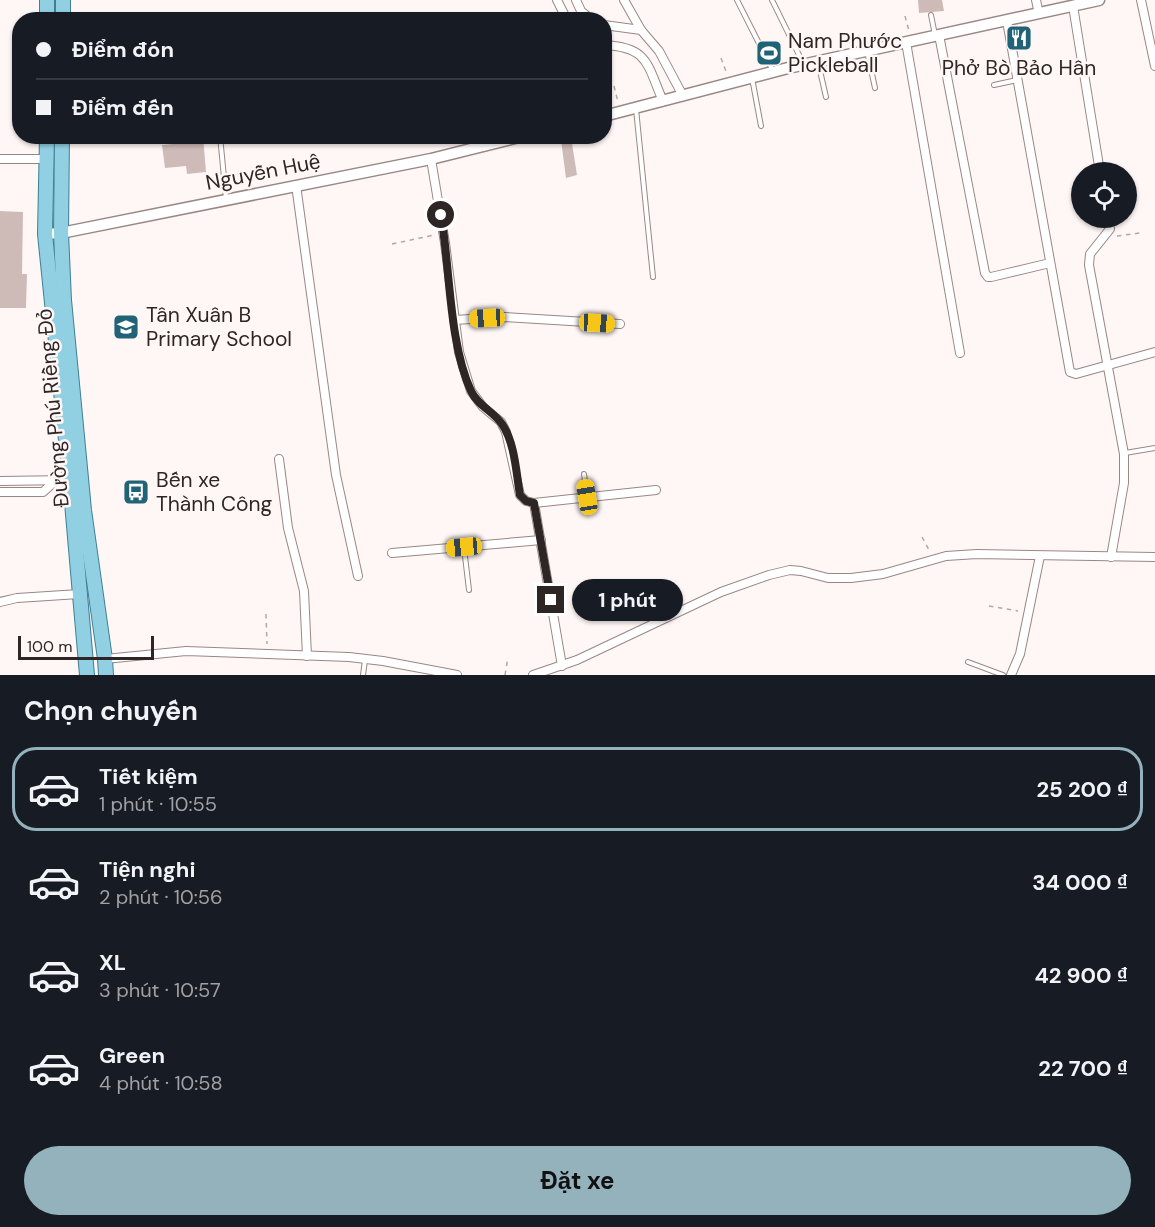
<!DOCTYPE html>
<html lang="vi">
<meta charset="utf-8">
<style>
:root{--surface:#171b24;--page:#242831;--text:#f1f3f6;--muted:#9ea1a6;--line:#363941;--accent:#93b2bc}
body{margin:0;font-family:"DM Sans",sans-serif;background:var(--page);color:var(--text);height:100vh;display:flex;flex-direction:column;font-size:22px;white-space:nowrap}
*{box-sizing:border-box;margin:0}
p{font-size:20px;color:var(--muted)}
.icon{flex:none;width:33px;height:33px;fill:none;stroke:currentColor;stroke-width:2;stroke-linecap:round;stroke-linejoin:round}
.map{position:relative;height:675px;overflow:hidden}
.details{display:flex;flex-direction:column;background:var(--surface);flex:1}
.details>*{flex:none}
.guide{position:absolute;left:12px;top:12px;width:600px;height:132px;border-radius:24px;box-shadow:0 2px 4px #0004;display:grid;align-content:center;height:132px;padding:0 24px;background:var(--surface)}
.tools{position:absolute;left:1071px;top:162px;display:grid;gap:12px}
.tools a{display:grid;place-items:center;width:66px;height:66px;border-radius:50%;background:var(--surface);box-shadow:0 2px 4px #0004;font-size:30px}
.scale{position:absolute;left:18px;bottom:15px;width:136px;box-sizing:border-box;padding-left:6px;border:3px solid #2d2625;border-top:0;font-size:16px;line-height:21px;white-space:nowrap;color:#2d2625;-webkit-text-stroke:4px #fff7f6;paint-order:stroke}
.end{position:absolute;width:27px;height:27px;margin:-14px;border:8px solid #2d2625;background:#fff;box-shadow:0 0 0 3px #fff}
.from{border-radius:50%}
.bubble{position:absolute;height:42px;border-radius:21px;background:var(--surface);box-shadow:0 2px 4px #0004;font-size:20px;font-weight:700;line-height:42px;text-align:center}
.car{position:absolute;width:18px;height:36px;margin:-18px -9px;border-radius:8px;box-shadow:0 0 4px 2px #0007;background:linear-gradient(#f5c518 24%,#345 0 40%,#f5c518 0 76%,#345 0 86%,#f5c518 0)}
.guide b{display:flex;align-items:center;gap:21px;height:57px;font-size:22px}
.guide b+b{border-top:2px solid var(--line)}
.guide i{width:15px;height:15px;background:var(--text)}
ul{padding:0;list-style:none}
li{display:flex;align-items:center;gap:18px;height:84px;margin:0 12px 9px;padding:0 12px;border:3px solid transparent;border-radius:24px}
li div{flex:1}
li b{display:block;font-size:22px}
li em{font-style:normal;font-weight:700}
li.current{border-color:var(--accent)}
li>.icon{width:54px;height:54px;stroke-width:1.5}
h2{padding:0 24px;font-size:27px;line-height:72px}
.action{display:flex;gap:12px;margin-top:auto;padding:12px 24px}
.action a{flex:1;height:69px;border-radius:36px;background:var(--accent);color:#111;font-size:24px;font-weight:700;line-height:69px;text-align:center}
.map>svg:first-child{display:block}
</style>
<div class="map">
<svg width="1155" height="675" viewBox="0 0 1155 675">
<rect width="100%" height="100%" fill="#fff7f6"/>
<g fill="#cebbb8">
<polygon points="918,0 942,0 944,11 919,13"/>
<polygon points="184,136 203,136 206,172 187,174 186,166 165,168 162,145 184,143"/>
<polygon points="571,137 577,175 566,178 561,140"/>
<polygon points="0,211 23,212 22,274 27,274 26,308 0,308"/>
</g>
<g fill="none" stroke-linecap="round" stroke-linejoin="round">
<defs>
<g id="service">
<polyline points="737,0 773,71"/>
<polyline points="772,0 803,63"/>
<polyline points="931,15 935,35"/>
<polyline points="867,51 875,88"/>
<polyline points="818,62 826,97"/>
<polyline points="752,78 761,126"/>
<polyline points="994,85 1017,80"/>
<polyline points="636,109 653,277"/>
<polyline points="220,136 226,198"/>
<polyline points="1125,453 1155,448"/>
<polyline points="584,474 587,496"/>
<polyline points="464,548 469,590"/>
<polyline points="968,662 1003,675"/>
<polyline points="363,675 365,660"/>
</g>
<g id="minor">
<polyline points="557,0 567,20"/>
<polyline points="576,0 581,11 592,20"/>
<polyline points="624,0 641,30"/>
<polyline points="1036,0 1039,14"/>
<polyline points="1141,0 1155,66"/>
<polyline points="1073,6 1100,172"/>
<polyline points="1007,21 1070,372 1076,374 1155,352"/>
<polyline points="604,25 641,30 659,51 683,96"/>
<polyline points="939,35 985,273 988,277 991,277 1050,263"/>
<polyline points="906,42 960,353"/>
<path d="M604,45C649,47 647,65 663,101"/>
<polyline points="480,136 483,147"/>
<polyline points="0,159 47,159"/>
<polyline points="431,159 445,243 459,352 471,391 483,407 501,422 506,432 520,495 526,501 534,503 656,490"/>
<polyline points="296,185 336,475 358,576"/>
<polyline points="1108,218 1110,229 1090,254 1089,265 1124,454 1124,483 1111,557"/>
<polyline points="454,320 504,317 620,324"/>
<polyline points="279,459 288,528 304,591 307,656"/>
<polyline points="0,481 70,480"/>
<polyline points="0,492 43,492 55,481"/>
<polyline points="534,503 562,666"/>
<polyline points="392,553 541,540"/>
<polyline points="0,602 17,598 79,594"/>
<polyline points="105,659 186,651 349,657 383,661 457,675"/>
<polyline points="533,675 577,660 721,592 769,575 790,570 801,571 828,578 851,578 883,574 946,556 977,554 1155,557"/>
<polyline points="1011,675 1020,654 1040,556"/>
</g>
<g id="tertiary">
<polyline points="604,116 788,68 1099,0"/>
<polyline points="45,234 61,233 431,159 523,136"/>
</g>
<g id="primary">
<polyline points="47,20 47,0"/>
<polyline points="63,20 63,0"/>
<polyline points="47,136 45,234 70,480 87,675"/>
<polyline points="62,136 61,233 64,300 84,510 105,659 106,675"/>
</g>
</defs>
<use href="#service" stroke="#998784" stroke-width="6"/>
<use href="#minor" stroke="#998784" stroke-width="10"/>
<use href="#tertiary" stroke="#998784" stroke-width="13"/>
<use href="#primary" stroke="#3f7f93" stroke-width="16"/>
<g stroke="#b0a9a8" stroke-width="1.5" stroke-dasharray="4.5 4.5" stroke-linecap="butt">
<polyline points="905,16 909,31"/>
<polyline points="721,58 727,74"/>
<polyline points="614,86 618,102"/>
<polyline points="1117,236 1140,233"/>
<polyline points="392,244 434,235"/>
<polyline points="922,537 929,550"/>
<polyline points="989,606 1018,611"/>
<polyline points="266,614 267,644"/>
<polyline points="505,675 508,657"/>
</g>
<use href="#service" stroke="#fff" stroke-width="4"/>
<use href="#minor" stroke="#fff" stroke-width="8"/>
<use href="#tertiary" stroke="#fff" stroke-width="10"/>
<use href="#primary" stroke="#91cfe2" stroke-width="14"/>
</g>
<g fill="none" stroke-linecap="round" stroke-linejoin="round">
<path stroke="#2d2625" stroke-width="8" d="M441,215C450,267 449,344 471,391C478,406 493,411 502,424C515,443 516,472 520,495L526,501L534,503L551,600"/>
</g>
<defs>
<symbol id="restaurant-square" viewBox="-11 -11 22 22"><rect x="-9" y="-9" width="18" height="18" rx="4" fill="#216376" stroke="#fff7f6"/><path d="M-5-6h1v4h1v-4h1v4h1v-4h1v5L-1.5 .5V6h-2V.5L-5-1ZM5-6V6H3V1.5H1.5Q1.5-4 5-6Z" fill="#fff"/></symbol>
<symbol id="stadium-square" viewBox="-11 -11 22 22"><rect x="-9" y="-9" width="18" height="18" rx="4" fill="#216376" stroke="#fff7f6"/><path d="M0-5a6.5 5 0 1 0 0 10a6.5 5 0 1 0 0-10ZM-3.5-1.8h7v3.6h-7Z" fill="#fff"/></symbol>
<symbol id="school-square" viewBox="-11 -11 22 22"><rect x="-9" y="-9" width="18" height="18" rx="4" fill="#216376" stroke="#fff7f6"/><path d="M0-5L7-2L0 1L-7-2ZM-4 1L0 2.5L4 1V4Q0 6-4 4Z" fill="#fff"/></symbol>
<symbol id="bus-square" viewBox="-11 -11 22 22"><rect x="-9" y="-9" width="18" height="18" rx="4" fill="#216376" stroke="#fff7f6"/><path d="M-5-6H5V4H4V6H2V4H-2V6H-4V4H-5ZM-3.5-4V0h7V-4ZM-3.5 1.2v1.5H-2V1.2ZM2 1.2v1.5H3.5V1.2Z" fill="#fff"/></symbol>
</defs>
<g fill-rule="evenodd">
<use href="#restaurant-square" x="1004" y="23" width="30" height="30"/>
<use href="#stadium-square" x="754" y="38" width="30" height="30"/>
<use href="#school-square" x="111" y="312" width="30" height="30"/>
<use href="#bus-square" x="121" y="477" width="30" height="30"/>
</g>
<g text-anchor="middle" stroke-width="5" stroke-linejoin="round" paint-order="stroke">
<g font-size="21" fill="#2d2625" stroke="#fff7f6" text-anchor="start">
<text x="788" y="48">Nam Phước<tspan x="788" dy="24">Pickleball</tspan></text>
<text x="1019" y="75" text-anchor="middle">Phở Bò Bảo Hân</text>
<text x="146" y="322">Tân Xuân B<tspan x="146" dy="24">Primary School</tspan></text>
<text x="156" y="487">Bến xe<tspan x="156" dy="24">Thành Công</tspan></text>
</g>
<g font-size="21" fill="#2d2625" stroke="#fff7f6">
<text transform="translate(263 172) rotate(-11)" y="7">Nguyễn Huệ</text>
<text transform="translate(53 408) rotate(-95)" y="7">Đường Phú Riềng Đỏ</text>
</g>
</g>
</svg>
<div class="tools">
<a><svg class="icon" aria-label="locate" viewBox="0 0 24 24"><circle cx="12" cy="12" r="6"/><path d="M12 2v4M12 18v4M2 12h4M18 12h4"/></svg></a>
</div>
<div class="scale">100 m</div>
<i class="end from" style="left:441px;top:215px"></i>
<i class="end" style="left:551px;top:600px"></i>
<div class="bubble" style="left:572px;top:579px;width:111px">1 phút</div>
<i class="car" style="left:487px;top:318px;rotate:267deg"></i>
<i class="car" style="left:597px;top:323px;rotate:93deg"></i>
<i class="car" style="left:587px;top:497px;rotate:351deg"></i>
<i class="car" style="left:464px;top:547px;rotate:265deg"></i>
<div class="guide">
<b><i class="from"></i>Điểm đón</b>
<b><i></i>Điểm đến</b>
</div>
</div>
<section class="details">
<h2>Chọn chuyến</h2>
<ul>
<li class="current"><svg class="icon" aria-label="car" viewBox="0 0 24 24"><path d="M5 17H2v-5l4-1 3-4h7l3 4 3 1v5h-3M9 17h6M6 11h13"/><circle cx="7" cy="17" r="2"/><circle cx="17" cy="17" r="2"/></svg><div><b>Tiết kiệm</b><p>1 phút · 10:55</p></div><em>25 200 ₫</em></li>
<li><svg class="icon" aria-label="car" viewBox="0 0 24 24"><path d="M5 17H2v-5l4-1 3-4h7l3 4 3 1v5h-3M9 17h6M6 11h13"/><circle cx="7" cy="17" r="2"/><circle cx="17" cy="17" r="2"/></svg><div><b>Tiện nghi</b><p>2 phút · 10:56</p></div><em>34 000 ₫</em></li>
<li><svg class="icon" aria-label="car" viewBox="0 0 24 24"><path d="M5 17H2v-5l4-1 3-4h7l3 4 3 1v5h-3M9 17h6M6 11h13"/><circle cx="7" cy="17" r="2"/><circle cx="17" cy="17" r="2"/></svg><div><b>XL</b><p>3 phút · 10:57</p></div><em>42 900 ₫</em></li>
<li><svg class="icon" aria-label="car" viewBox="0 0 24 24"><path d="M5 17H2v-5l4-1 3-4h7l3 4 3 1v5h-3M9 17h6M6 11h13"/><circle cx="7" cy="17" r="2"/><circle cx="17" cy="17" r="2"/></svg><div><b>Green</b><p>4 phút · 10:58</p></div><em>22 700 ₫</em></li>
</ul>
<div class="action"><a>Đặt xe</a></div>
</section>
